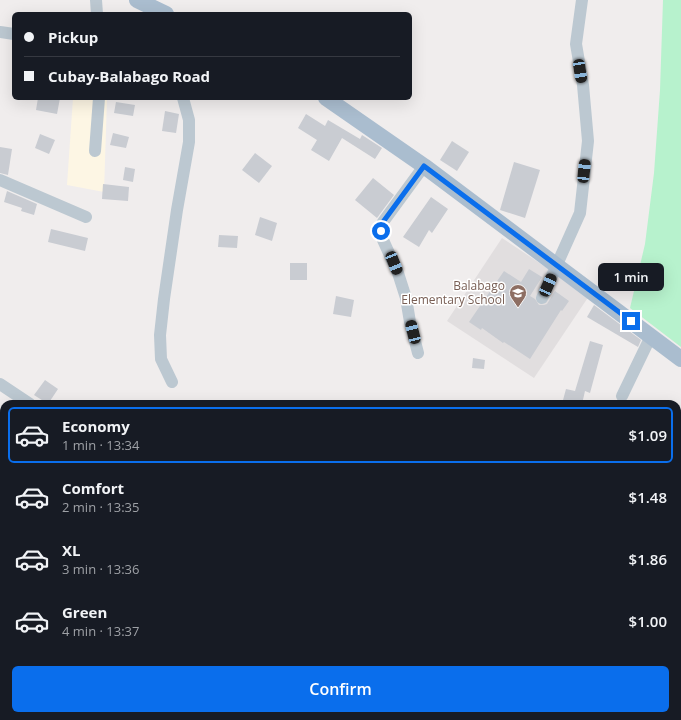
<!DOCTYPE html>
<meta charset="utf-8">
<style>
:root{--surface:#171b24;--page:#20242c;--text:#f1f3f6;--muted:#9ea1a6;--line:#363941;--accent:#0a6eec}
body{margin:0;font-family:"Open Sans",sans-serif;background:var(--page);color:var(--text);height:100vh;display:flex;flex-direction:column;font-size:15px;white-space:nowrap}
*{box-sizing:border-box;margin:0}
p{font-size:13px;color:var(--muted)}
.icon{flex:none;width:22px;height:22px;fill:none;stroke:currentColor;stroke-width:2;stroke-linecap:round;stroke-linejoin:round}
.map{position:relative;flex:1;overflow:hidden}
.drawer{position:absolute;left:0px;top:400px;width:681px;height:320px;display:flex;flex-direction:column;background:var(--surface);border-radius:12px 12px 0 0;box-shadow:0 4px 16px #0002}
.drawer>*{flex:none}
.guide{position:absolute;left:12px;top:12px;width:400px;height:88px;border-radius:6px;box-shadow:0 4px 16px #0002;display:grid;align-content:center;height:88px;padding:0 12px;background:var(--surface)}
.end{position:absolute;width:18px;height:18px;margin:-9px;border:5px solid #0a6eec;background:#fff;box-shadow:0 0 0 2px #fff}
.from{border-radius:50%}
.bubble{position:absolute;height:28px;border-radius:6px;background:var(--surface);box-shadow:0 4px 16px #0002;font-size:13px;font-weight:600;line-height:28px;text-align:center}
.car{position:absolute;width:12px;height:24px;margin:-12px -6px;border-radius:5px;box-shadow:0 0 3px 1px #0007;background:linear-gradient(#222 24%,#8ab4d8 0 40%,#222 0 76%,#8ab4d8 0 86%,#222 0)}
.guide b{display:flex;align-items:center;gap:14px;height:38px;font-size:15px}
.guide b+b{border-top:1px solid var(--line)}
.guide i{width:10px;height:10px;background:var(--text)}
ul{padding:7px 0 0;list-style:none}
li{display:flex;align-items:center;gap:12px;height:56px;margin:0 8px 6px;padding:0 4px;border:2px solid transparent;border-radius:6px}
li div{flex:1}
li b{display:block;font-size:15px}
li em{font-style:normal;font-weight:600}
li.current{border-color:var(--accent)}
li>.icon{width:36px;height:36px;stroke-width:1.5}
.primary-button{display:flex;gap:8px;margin-top:auto;padding:8px 12px}
.primary-button a{flex:1;height:46px;border-radius:6px;background:var(--accent);color:#fff;font-size:16px;font-weight:600;line-height:46px;text-align:center}
.map>svg:first-child{display:block}
</style>
<div class="map">
<svg width="681" height="720" viewBox="0 0 681 720">
<rect width="100%" height="100%" fill="#f0eded"/>
<polygon fill="#fdf6e4" points="73,98 107,98 104,192 67,185"/>
<polygon fill="#e1dedf" points="502,238 589,296 534,378 447,321"/>
<polygon fill="#b7f2cd" points="663,0 681,0 681,347 630,308 645,244 654,173 660,90"/>
<g fill="#c9ccd2">
<polygon points="38,98 60,98 57,114 36,110"/>
<polygon points="116,102 135,105 133,116 114,113"/>
<polygon points="165,111 179,114 176,133 162,131"/>
<polygon points="306,114 325,126 328,120 360,139 362,135 382,148 375,159 342,138 329,161 311,150 317,140 298,128"/>
<polygon points="113,133 129,137 126,148 110,145"/>
<polygon points="40,134 55,140 49,154 35,148"/>
<polygon points="452,141 469,152 457,171 440,160"/>
<polygon points="0,147 12,149 8,175 0,173"/>
<polygon points="255,153 272,166 259,183 242,170"/>
<polygon points="514,162 540,170 525,218 500,210"/>
<polygon points="125,167 135,169 133,182 123,180"/>
<polygon points="373,178 394,195 377,218 355,200"/>
<polygon points="103,184 129,187 128,201 102,199"/>
<polygon points="7,191 37,204 34,215 21,211 22,208 4,202"/>
<polygon points="431,197 448,209 432,233 429,230 419,247 403,237"/>
<polygon points="260,217 277,223 272,241 255,235"/>
<polygon points="51,229 88,238 85,251 48,242"/>
<polygon points="219,235 238,236 237,248 218,247"/>
<rect x="290" y="263" width="17" height="17"/>
<polygon points="529,269 542,277 530,296 535,299 539,305 544,305 547,304 555,291 569,301 562,311 561,310 530,359 504,342 503,343 482,328 481,330 469,322 504,271 521,282"/>
<polygon points="336,296 354,300 351,317 333,314"/>
<polygon points="594,305 641,340 638,347 587,317"/>
<polygon points="590,341 603,345 590,393 585,391 582,404 563,400 566,389 575,391"/>
<polygon points="473,358 485,360 484,369 472,368"/>
<polygon points="45,380 58,389 48,404 34,395"/>
</g>
<g fill="none" stroke-linecap="round" stroke-linejoin="round">
<g stroke="#bcc8d1" stroke-width="12">
<polyline points="96,0 97,14"/>
<polyline points="0,32 14,34"/>
<polyline points="95,151 99,98"/>
<polyline points="0,180 86,217"/>
<polyline points="542,298 580,213 588,141 583,85 576,44 582,0"/>
<polyline points="418,353 410,322 406,298 398,273 383,240 381,231 383,222 424,166"/>
<polyline points="172,382 161,359 160,335 164,299 177,210 189,142 189,120 183,98"/>
<polyline points="0,384 30,404"/>
<polyline points="622,396 651,336"/>
<polyline points="677,558 681,559"/>
</g>
<g stroke="#aabdcf" stroke-width="16">
<polyline points="137,0 166,14"/>
<polyline points="326,98 424,166 681,359"/>
<polyline points="677,620 681,619"/>
<polyline points="145,720 158,716"/>
</g>
</g>
<g fill="none" stroke-linecap="round" stroke-linejoin="round">
<polyline stroke="#0a6eec" stroke-width="5" points="381,231 383,222 424,166 631,321"/>
</g>
<defs>
<symbol id="school-pin" viewBox="-11 -11 22 30"><path d="M0 17L-7.5 6A9.5 9.5 0 1 1 7.5 6Z" fill="#8d6e63" stroke="#fff"/><path d="M0-5L7-2L0 1L-7-2ZM-4 1L0 2.5L4 1V4Q0 6-4 4Z" fill="#fff"/></symbol>
</defs>
<g fill-rule="evenodd">
<use href="#school-pin" x="508" y="283" width="20" height="27"/>
</g>
<g text-anchor="middle" stroke-width="3" stroke-linejoin="round" paint-order="stroke">
<g font-size="12" fill="#785e54" stroke="#fff" text-anchor="end">
<text x="505" y="290">Balabago<tspan x="505" dy="14">Elementary School</tspan></text>
</g>
</g>
</svg>
<i class="end from" style="left:381px;top:231px"></i>
<i class="end" style="left:631px;top:321px"></i>
<div class="bubble" style="left:598px;top:263px;width:66px">1 min</div>
<i class="car" style="left:580px;top:71px;rotate:171deg"></i>
<i class="car" style="left:584px;top:171px;rotate:6deg"></i>
<i class="car" style="left:394px;top:263px;rotate:158deg"></i>
<i class="car" style="left:548px;top:285px;rotate:24deg"></i>
<i class="car" style="left:413px;top:332px;rotate:346deg"></i>
<div class="guide">
<b><i class="from"></i>Pickup</b>
<b><i></i>Cubay-Balabago Road</b>
</div>
<section class="drawer">
<ul>
<li class="current"><svg class="icon" aria-label="car" viewBox="0 0 24 24"><path d="M5 17H2v-5l4-1 3-4h7l3 4 3 1v5h-3M9 17h6M6 11h13"/><circle cx="7" cy="17" r="2"/><circle cx="17" cy="17" r="2"/></svg><div><b>Economy</b><p>1 min · 13:34</p></div><em>$1.09</em></li>
<li><svg class="icon" aria-label="car" viewBox="0 0 24 24"><path d="M5 17H2v-5l4-1 3-4h7l3 4 3 1v5h-3M9 17h6M6 11h13"/><circle cx="7" cy="17" r="2"/><circle cx="17" cy="17" r="2"/></svg><div><b>Comfort</b><p>2 min · 13:35</p></div><em>$1.48</em></li>
<li><svg class="icon" aria-label="car" viewBox="0 0 24 24"><path d="M5 17H2v-5l4-1 3-4h7l3 4 3 1v5h-3M9 17h6M6 11h13"/><circle cx="7" cy="17" r="2"/><circle cx="17" cy="17" r="2"/></svg><div><b>XL</b><p>3 min · 13:36</p></div><em>$1.86</em></li>
<li><svg class="icon" aria-label="car" viewBox="0 0 24 24"><path d="M5 17H2v-5l4-1 3-4h7l3 4 3 1v5h-3M9 17h6M6 11h13"/><circle cx="7" cy="17" r="2"/><circle cx="17" cy="17" r="2"/></svg><div><b>Green</b><p>4 min · 13:37</p></div><em>$1.00</em></li>
</ul>
<div class="primary-button"><a>Confirm</a></div>
</section>
</div>
